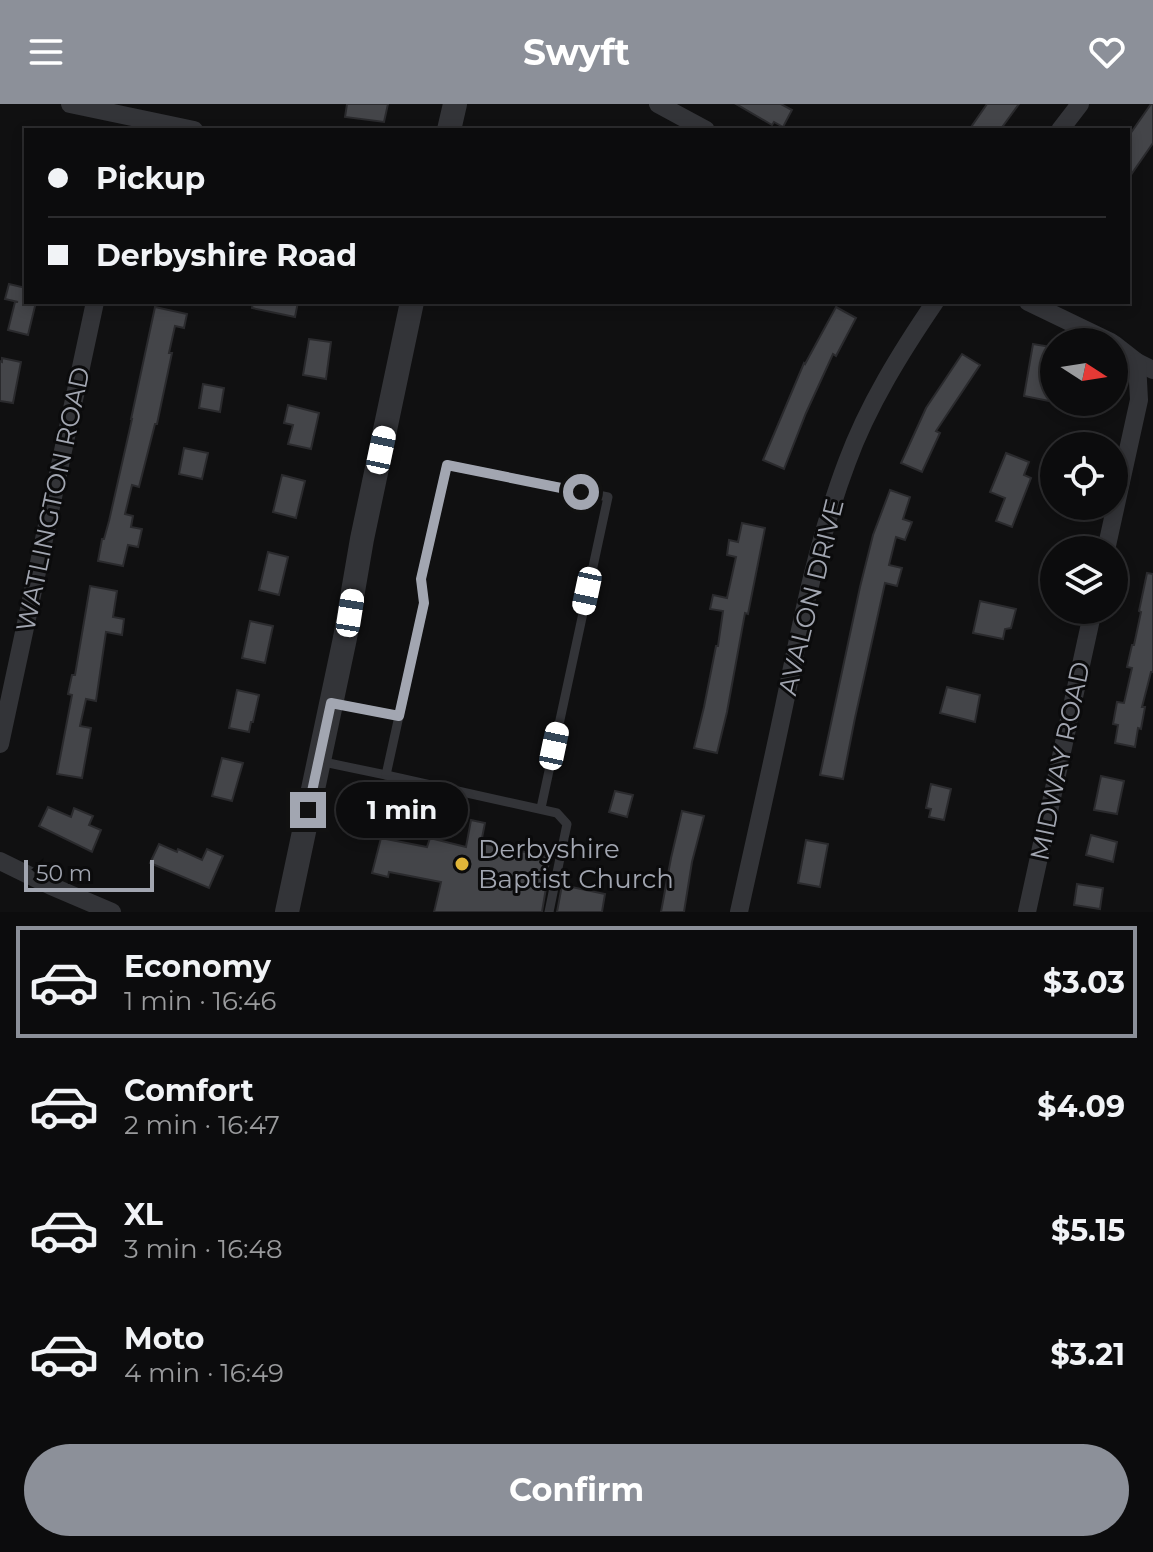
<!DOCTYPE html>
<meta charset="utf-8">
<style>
:root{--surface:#0c0c0d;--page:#151516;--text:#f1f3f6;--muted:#9a9b9d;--line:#2c2c2e;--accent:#8c9099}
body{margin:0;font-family:Montserrat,sans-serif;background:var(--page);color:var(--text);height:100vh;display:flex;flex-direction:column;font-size:30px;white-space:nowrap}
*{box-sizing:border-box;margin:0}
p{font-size:26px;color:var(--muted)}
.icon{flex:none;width:44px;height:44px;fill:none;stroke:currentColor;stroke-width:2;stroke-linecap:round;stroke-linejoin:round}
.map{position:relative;height:808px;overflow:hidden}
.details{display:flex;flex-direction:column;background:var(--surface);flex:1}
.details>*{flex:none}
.top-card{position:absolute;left:24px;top:24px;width:1106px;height:176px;border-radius:0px;box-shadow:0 4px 12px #0003,0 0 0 2px var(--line);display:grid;align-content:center;height:176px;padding:0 24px;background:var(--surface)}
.needle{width:52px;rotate:102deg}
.buttons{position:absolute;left:1040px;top:224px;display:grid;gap:16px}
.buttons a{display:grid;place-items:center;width:88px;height:88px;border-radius:50%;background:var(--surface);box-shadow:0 4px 12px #0003,0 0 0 2px var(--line);font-size:40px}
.scale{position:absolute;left:24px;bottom:20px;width:130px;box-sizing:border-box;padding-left:8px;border:4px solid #a2a6b1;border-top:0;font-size:22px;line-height:28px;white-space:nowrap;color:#a2a6b1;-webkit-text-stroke:6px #0b0b0c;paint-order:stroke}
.end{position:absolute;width:36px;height:36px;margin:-18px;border:10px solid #a2a6b1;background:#111;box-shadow:0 0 0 4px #111}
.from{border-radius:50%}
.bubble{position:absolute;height:56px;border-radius:28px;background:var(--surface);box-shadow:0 4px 12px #0003,0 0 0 2px var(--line);font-size:26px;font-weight:700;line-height:56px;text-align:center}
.car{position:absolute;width:24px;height:48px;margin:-24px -12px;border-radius:10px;box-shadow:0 0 6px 2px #0007;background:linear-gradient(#fff 24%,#345 0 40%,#fff 0 76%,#345 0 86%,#fff 0)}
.top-card b{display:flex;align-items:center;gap:28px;height:76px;font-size:30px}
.top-card b+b{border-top:2px solid var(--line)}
.top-card i{width:20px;height:20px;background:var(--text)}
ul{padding:14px 0 0;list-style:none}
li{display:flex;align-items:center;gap:24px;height:112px;margin:0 16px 12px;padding:0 8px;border:4px solid transparent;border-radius:0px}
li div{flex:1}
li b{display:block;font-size:30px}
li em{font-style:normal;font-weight:700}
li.current{border-color:var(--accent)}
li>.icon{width:72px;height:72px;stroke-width:1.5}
.action{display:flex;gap:16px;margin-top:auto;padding:16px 24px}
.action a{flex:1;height:92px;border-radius:48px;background:var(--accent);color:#fff;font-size:32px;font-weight:700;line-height:92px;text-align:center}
header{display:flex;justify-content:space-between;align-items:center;height:104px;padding:0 24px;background:var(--accent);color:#fff;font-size:36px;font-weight:700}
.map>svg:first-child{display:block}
</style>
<header><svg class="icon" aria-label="menu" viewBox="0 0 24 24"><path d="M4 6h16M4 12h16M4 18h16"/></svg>Swyft<svg class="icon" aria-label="heart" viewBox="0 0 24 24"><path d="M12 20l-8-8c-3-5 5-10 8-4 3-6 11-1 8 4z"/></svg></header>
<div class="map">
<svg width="1153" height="808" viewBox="0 0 1153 808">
<rect width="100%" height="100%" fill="#101011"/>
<g fill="#444549" stroke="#2a2a2d" stroke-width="2">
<polygon points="347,0 388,0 384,18 345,13"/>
<polygon points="736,0 781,0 792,6 783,23 774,18 772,21"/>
<polygon points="987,0 1019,0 1000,26 969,26"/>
<polygon points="1151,0 1153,0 1153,39 1128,75 1128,33"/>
<polygon points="9,180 26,184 26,198 36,198 28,231 8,226 15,198 18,198 5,195"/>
<polygon points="253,198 298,198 295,213 252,204"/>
<polygon points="155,203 187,210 184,224 175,222 169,249 172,249 157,320 155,320 139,383 132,381 125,410 133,412 131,423 142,425 138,443 128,441 123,462 98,457 102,435 104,435 109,417 132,315 131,315"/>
<polygon points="836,203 856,214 836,252 833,250 806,309 784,365 763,356 804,259 805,260"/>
<polygon points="309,235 331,238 326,275 303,271"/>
<polygon points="1033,240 1051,243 1045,273 1054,274 1054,298 1024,292"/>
<polygon points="962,250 980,261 936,327 940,329 922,368 901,359 926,304"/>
<polygon points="2,254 21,258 13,299 0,297 0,257 2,258"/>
<polygon points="203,280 224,284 220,308 199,304"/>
<polygon points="288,301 319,309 311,345 288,340 293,321 284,319"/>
<polygon points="184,344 208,349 202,375 179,370"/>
<polygon points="1006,349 1029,358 1024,371 1031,374 1012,423 996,417 1005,394 990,388"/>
<polygon points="282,371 305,377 296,414 273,408"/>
<polygon points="890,386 910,393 903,415 912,418 905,436 896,433 889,461 902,464 897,482 885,479 855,614 843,675 820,671 860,483 873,431"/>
<polygon points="742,419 765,424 748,510 745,509 727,608 717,649 694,644 704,603 716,542 718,542 723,507 710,505 713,491 727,494 736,453 727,451 729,436 738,438"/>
<polygon points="268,448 288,453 279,491 259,486"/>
<polygon points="1147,469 1153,470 1153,568 1151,568 1142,603 1145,603 1141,625 1138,624 1135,643 1115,639 1118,621 1113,620 1117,598 1124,599 1132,564 1127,563 1132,541 1134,541 1141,508 1139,507"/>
<polygon points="90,482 117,487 113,513 124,515 122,531 106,528 96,597 86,595 80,622 91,624 82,674 57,670 72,591 68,590 72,571 75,571"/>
<polygon points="980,497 1016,505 1011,524 1005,525 1003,535 973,529"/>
<polygon points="250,517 273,522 265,559 242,554"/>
<polygon points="947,583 980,591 975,618 940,609"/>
<polygon points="237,586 259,591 253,618 251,618 249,628 229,624"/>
<polygon points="222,654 243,659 232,697 212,692"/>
<polygon points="1101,672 1124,677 1117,710 1094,706"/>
<polygon points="931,680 951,685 944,716 929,713 931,705 926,704"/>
<polygon points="615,687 633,691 627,713 609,708"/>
<polygon points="48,703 71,713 74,704 93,712 89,721 101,726 92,748 39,722"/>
<polygon points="682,707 704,712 692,758 684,808 661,808 671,754"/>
<polygon points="471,716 485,719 481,739 550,753 545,778 547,778 542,808 434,808 441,778 389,768 388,773 372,769 381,734 427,743 430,734 466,743"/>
<polygon points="1091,731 1117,738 1113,758 1086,751"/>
<polygon points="806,736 828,740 820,783 798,779"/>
<polygon points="159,740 177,748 178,745 202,756 207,745 223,752 209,784 150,759"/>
<polygon points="1077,780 1103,784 1100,805 1074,801"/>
<polygon points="562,781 605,790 602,808 557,808"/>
</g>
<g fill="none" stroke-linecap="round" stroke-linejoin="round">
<g stroke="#333438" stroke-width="9">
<polyline points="332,599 399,612"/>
<polyline points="319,657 386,671"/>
<polyline points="541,704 608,393 447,361 421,475 424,499 386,671 557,709 567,720 549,808"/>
</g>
<g stroke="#333438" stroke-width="18">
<polyline points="70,0 194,26"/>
<polyline points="658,0 706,26"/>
<polyline points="1060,26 1080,0"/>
<polyline points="1028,198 1111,238"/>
<polyline points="1114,240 1137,258 1153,266"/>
<polyline points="1106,446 1139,296 1137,258"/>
<polyline points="0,640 95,198"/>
<polyline points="0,757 51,782 112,808"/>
<path d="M739,808C755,735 772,661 787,588C803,510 819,432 847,358C868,301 901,248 935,198"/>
<polyline points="1027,808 1093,506"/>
</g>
<g stroke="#333438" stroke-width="24">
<polyline points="449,26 455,0"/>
<polyline points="287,808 345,534 362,435 412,198"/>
</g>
</g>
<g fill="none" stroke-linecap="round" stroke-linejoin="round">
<polyline stroke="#a2a6b1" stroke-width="10" points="308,706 331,599 399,612 424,499 421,475 447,361 581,388"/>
</g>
<circle fill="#e0b539" stroke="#0b0b0c" stroke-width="3" cx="462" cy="760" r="8"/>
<g text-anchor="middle" stroke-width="6" stroke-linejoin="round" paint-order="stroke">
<g font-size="26" fill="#a2a6b1" stroke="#0b0b0c">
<text transform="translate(53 395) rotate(-78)" y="9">WATLINGTON ROAD</text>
<text transform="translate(811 493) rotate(-76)" y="9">AVALON DRIVE</text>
<text transform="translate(1060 657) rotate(-78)" y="9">MIDWAY ROAD</text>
</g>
<g font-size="26" fill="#a2a6b1" stroke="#0b0b0c" text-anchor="start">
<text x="478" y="754">Derbyshire<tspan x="478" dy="30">Baptist Church</tspan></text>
</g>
</g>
</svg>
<div class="buttons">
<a><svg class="needle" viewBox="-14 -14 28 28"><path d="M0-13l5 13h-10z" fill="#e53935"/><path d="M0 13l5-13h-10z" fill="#9a9b9d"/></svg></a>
<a><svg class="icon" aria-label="locate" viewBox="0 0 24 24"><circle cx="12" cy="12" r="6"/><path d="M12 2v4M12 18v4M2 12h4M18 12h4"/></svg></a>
<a><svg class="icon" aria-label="layers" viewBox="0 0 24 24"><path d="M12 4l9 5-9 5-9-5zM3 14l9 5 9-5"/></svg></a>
</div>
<div class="scale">50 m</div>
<i class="end from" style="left:581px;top:388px"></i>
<i class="end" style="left:308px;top:706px"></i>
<div class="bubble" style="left:336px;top:678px;width:132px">1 min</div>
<i class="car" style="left:381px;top:346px;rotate:12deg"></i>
<i class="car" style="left:587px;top:487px;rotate:192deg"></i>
<i class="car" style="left:350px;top:509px;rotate:9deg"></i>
<i class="car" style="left:554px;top:642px;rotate:12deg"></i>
<div class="top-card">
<b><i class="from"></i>Pickup</b>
<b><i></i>Derbyshire Road</b>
</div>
</div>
<section class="details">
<ul>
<li class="current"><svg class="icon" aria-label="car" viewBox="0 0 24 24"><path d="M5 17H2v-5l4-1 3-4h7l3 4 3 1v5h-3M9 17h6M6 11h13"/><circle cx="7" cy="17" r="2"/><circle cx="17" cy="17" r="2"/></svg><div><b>Economy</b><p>1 min · 16:46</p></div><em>$3.03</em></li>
<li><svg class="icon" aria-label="car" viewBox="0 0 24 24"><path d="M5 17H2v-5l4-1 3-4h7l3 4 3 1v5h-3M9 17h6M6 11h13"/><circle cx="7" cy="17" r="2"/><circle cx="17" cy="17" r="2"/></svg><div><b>Comfort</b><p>2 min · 16:47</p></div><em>$4.09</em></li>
<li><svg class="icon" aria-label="car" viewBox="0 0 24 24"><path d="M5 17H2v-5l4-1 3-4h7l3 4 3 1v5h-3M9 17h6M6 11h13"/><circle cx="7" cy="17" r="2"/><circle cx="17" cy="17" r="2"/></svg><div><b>XL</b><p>3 min · 16:48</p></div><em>$5.15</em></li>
<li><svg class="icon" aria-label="car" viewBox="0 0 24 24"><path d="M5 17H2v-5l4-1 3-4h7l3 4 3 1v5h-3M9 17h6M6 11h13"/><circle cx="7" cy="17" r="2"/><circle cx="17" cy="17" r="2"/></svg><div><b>Moto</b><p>4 min · 16:49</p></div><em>$3.21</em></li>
</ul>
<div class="action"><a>Confirm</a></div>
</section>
